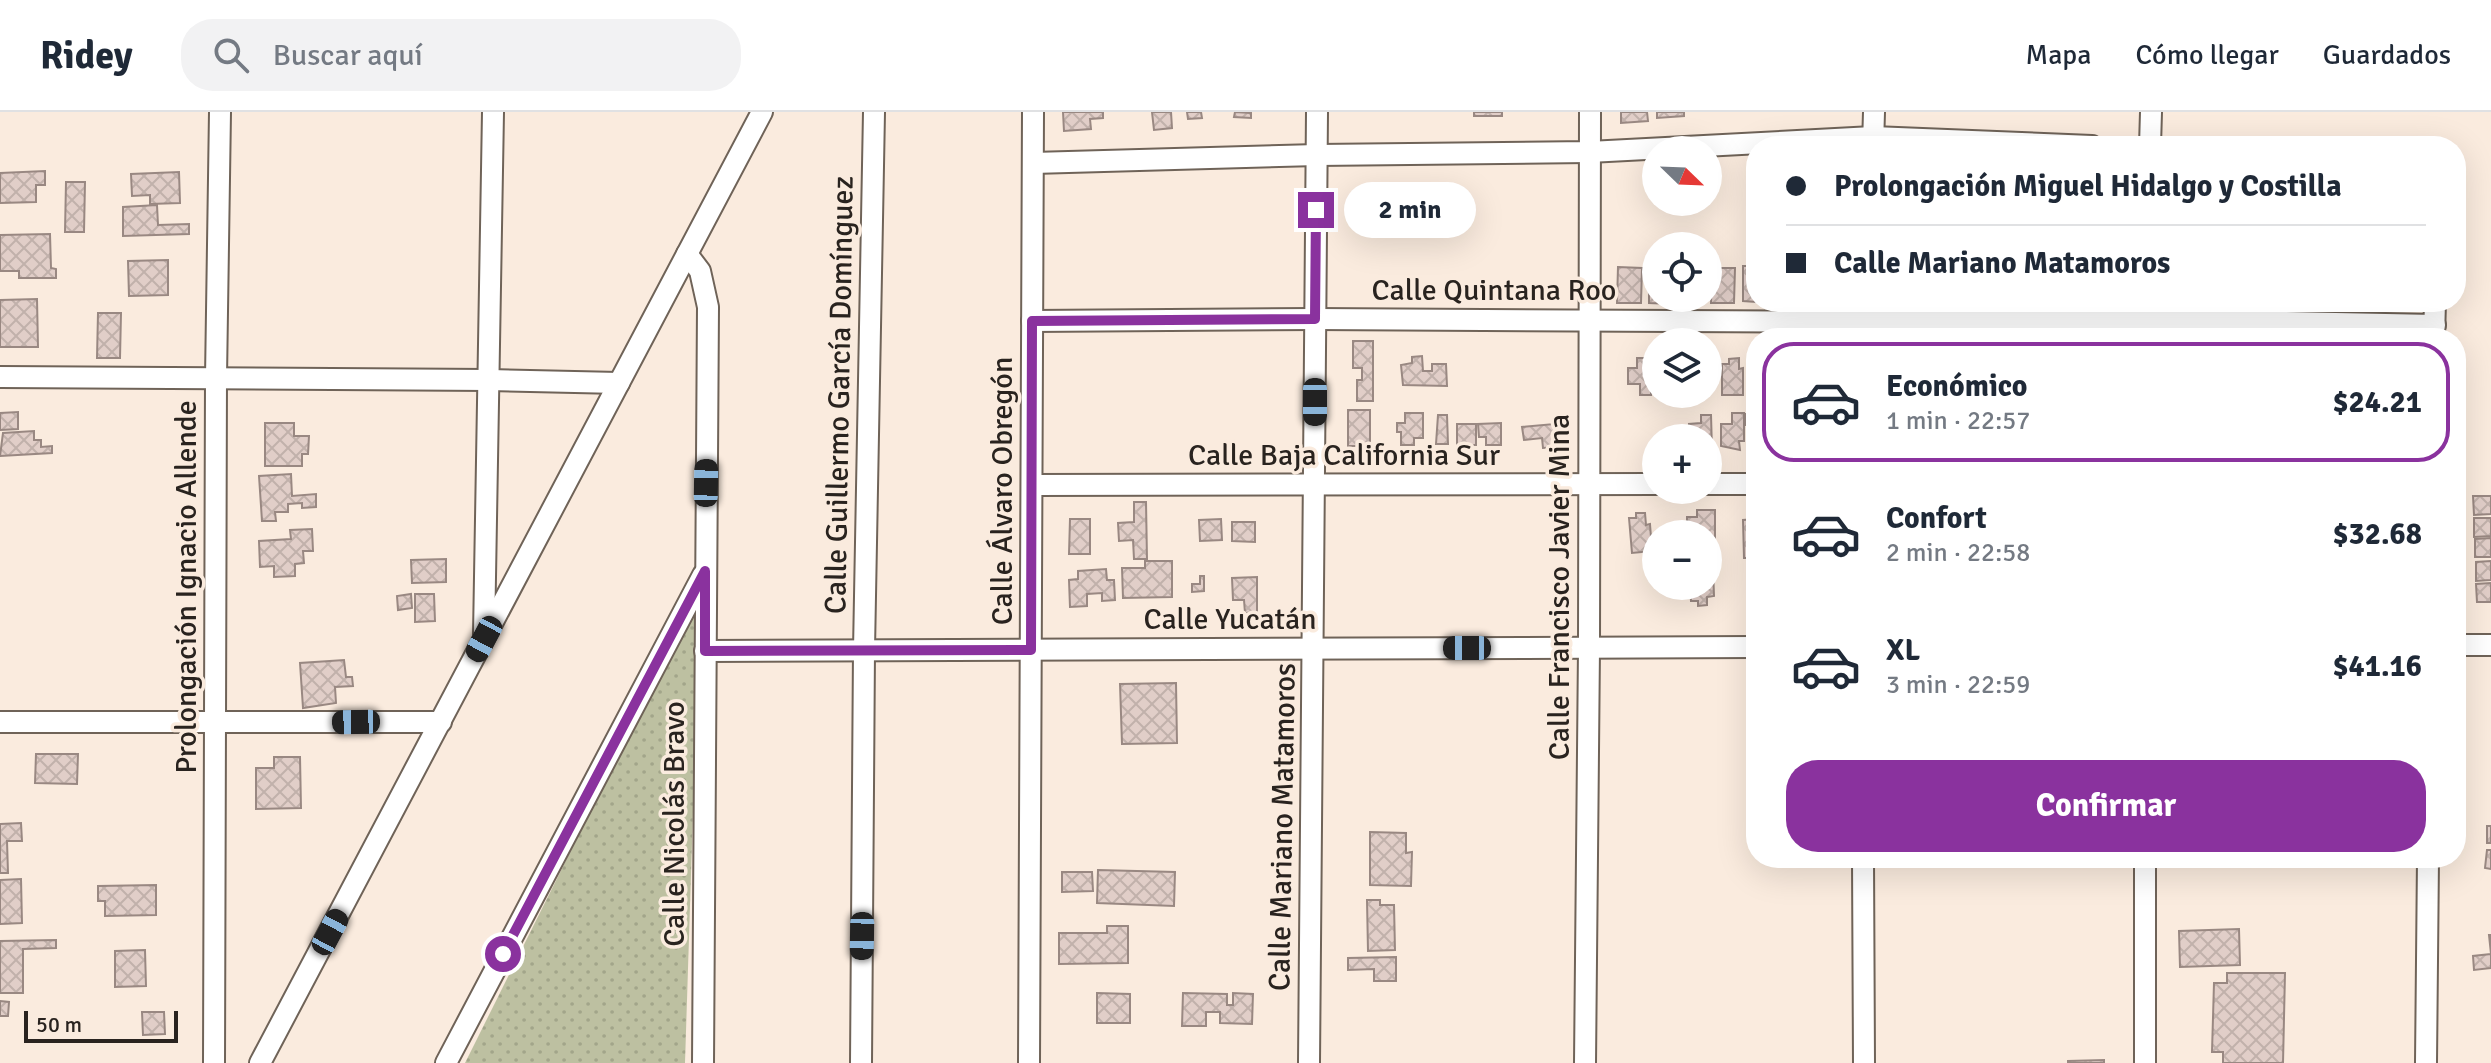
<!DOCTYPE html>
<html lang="es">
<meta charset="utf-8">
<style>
:root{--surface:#fff;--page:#f2f2f3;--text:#1f2937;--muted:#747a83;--line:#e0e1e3;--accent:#8a329e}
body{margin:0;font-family:Signika,sans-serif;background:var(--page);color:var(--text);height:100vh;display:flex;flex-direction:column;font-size:30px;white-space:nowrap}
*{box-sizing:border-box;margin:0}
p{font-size:26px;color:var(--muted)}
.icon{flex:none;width:44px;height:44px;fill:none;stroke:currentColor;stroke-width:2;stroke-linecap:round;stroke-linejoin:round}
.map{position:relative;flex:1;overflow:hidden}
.sheet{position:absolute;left:1746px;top:216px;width:720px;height:540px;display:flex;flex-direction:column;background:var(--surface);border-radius:32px;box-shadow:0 8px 32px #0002}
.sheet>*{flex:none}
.top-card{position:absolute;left:1746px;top:24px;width:720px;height:176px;border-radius:32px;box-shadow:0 8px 32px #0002;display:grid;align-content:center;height:176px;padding:0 40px;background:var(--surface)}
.needle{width:52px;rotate:113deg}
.buttons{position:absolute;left:1642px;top:24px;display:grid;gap:16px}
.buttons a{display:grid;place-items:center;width:80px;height:80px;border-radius:50%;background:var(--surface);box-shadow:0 8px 32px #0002;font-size:40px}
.scale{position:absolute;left:24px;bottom:20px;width:154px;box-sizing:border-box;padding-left:8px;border:4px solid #29231f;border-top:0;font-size:22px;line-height:28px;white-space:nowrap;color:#29231f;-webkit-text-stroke:6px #faebde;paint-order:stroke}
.end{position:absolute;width:36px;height:36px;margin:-18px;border:10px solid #8a329e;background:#fff;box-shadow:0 0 0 4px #fff}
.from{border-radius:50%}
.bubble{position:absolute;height:56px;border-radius:28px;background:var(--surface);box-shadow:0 8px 32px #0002;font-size:26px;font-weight:800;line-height:56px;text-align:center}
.car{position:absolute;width:24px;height:48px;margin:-24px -12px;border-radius:10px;box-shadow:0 0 6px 2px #0007;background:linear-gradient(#222 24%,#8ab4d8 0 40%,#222 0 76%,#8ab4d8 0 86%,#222 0)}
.top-card b{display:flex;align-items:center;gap:28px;height:76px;font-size:30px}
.top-card b+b{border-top:2px solid var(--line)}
.top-card i{width:20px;height:20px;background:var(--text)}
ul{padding:14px 0 0;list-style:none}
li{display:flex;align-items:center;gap:24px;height:120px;margin:0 16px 12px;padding:0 24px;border:4px solid transparent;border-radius:32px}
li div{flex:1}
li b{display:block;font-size:30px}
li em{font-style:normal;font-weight:800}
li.active{border-color:var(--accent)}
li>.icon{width:72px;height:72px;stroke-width:1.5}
.primary-button{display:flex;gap:16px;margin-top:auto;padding:16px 40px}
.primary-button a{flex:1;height:92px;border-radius:32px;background:var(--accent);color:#fff;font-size:32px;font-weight:800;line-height:92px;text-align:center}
header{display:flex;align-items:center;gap:48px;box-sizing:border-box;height:112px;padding:0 40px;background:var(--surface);border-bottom:2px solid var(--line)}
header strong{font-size:38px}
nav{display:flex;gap:44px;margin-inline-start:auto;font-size:28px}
.search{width:560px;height:72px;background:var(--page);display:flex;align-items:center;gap:20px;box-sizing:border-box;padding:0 28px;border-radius:32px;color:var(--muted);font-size:30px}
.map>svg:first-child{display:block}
</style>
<header>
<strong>Ridey</strong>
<div class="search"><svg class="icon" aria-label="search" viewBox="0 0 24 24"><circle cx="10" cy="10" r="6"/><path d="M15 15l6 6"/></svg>Buscar aquí</div>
<nav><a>Mapa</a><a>Cómo llegar</a><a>Guardados</a></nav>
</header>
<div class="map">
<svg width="2491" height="951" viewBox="0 0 2491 951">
<defs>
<pattern id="grass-dots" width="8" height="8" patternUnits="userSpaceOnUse" patternTransform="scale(2)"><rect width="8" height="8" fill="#bdc0a1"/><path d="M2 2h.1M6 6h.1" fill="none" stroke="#a2a58a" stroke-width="1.8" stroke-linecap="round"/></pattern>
<pattern id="building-cross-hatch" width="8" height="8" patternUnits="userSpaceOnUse" patternTransform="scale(2)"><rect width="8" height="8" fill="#e1cec8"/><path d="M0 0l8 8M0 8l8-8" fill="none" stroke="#c1b1ab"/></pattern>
</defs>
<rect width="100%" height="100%" fill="#faebde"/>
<polygon fill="url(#grass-dots)" points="700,480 685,951 465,951"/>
<g fill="url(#building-cross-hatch)" stroke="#998882" stroke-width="2">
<polygon points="1063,0 1103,0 1103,6 1090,7 1091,17 1064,19"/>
<polygon points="1152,0 1171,0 1172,16 1154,18"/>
<polygon points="1187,0 1201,0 1202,6 1188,7"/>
<polygon points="1235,0 1251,1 1251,6 1234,5"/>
<rect x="1474" y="0" width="28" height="4"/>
<polygon points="1621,0 1647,0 1648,9 1621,11"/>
<polygon points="1657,0 1684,0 1684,4 1657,6"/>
<polygon points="45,59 45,73 36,73 36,90 0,91 0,61"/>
<polygon points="179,60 180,91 150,92 150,83 132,84 131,62"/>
<polygon points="66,70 85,70 84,120 65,120"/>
<polygon points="157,93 158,113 189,112 189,122 123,124 123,95"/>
<polygon points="50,122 51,156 56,157 56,166 19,166 19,159 0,159 0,123"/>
<polygon points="168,148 168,183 129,184 128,149"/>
<polygon points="1743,154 1756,154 1756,190 1743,189"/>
<polygon points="1618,155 1642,156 1641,191 1617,191"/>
<polygon points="1649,156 1656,156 1656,186 1672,186 1672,192 1649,191"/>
<polygon points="1712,156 1735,156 1734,191 1711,191"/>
<rect x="1678" y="186" width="23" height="5"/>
<polygon points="37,187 38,235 0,235 0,188"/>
<polygon points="98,201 121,201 120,246 97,246"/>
<polygon points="1353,229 1373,229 1373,289 1357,289 1357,268 1362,268 1362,256 1353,256"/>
<polygon points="1422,244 1423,259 1432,259 1432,252 1446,252 1447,274 1403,273 1401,253 1412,251 1412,245"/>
<polygon points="1756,245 1756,274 1751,274 1749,246"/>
<polygon points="1637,246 1647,246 1647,256 1651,257 1651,283 1640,283 1640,272 1628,272 1628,256 1637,256"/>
<polygon points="1739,246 1739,257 1743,256 1743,283 1722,283 1722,252 1729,252 1729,247"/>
<rect x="1348" y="298" width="22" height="36"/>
<polygon points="18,300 18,317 0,318 0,301"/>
<polygon points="1405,301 1423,301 1423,326 1414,326 1414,333 1401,333 1401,320 1397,320 1397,311 1405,311"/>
<polygon points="1732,301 1744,301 1744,329 1739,329 1740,338 1721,334 1721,312 1732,312"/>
<polygon points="1745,302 1756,302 1756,313 1746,313"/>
<polygon points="1438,303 1447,303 1448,332 1436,332"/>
<polygon points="1701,303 1711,303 1712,338 1708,338 1708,326 1690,326 1689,312 1701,311"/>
<polygon points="265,311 294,311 294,324 309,324 308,342 302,342 302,354 265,354"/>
<polygon points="1501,311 1501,333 1486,333 1486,325 1479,325 1478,312"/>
<rect x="1457" y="312" width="19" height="21"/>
<polygon points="1554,312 1556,335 1543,336 1542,326 1524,328 1522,315"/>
<polygon points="1747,316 1756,316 1756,334 1748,335"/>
<polygon points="34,319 34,328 41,328 41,335 52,334 52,341 0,344 3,321"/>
<polygon points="1465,337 1479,337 1478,352 1465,352"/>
<polygon points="291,362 292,384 316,382 316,395 302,396 302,391 288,392 288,400 275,400 276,409 262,409 259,364"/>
<polygon points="2473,384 2491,384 2491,402 2474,403"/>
<polygon points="1134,390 1146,390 1147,447 1134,447 1133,428 1119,429 1118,411 1134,410"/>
<polygon points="1697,398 1715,398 1715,439 1708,439 1708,422 1687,422 1687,405 1697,405"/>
<polygon points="1636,401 1645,401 1646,413 1650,412 1652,439 1632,441 1629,406 1636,406"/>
<polygon points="2474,406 2491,406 2491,424 2474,425"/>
<polygon points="1070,407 1090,407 1090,442 1069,442"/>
<polygon points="1221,407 1222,428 1200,429 1199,408"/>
<polygon points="1756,407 1756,446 1744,446 1743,408"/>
<polygon points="1232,410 1255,410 1255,430 1232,429"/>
<polygon points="312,417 313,439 303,439 304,451 295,452 295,464 274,465 274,454 260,455 259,429 291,427 290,418"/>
<polygon points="2491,426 2491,445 2475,445 2475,427"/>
<polygon points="446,447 446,470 412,471 411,448"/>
<polygon points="1145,449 1172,449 1172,485 1123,486 1122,456 1145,456"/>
<polygon points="2491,449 2491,468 2476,469 2476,450"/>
<polygon points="1708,456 1713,456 1714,484 1707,485 1707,493 1698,494 1698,489 1691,489 1690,474 1708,474"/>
<polygon points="1106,457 1107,468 1114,468 1115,488 1102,489 1102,481 1087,482 1087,494 1070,495 1069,468 1078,467 1078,459"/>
<polygon points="1200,464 1204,464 1204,479 1192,480 1192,472 1200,472"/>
<polygon points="1257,465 1257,500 1245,501 1244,488 1233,488 1232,466"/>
<polygon points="2491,471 2491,490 2477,490 2476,472"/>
<polygon points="411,482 412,496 398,498 397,484"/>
<polygon points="415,482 434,482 435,509 415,510"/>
<polygon points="344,548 346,565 352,565 353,574 335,575 336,591 303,596 300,551"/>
<polygon points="1176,571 1177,631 1122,632 1120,572"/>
<polygon points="36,642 78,642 77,672 35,671"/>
<polygon points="274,645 300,645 301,696 256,697 256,656 274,656"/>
<polygon points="21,711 22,729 7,729 8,761 0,761 0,712"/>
<rect x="2487" y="714" width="4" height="17"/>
<polygon points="1370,720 1406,721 1406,741 1412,740 1411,774 1370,773"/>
<polygon points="2487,738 2491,738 2491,757 2485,756"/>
<polygon points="1098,758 1175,760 1174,794 1097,791"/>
<polygon points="1062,760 1092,760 1093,779 1062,780"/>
<polygon points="21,767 22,811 0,812 0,768"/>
<polygon points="156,773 156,803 105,804 105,789 98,789 98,774"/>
<polygon points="1367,788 1380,788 1380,793 1394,793 1395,838 1368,839"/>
<polygon points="1107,814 1128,814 1128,851 1059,852 1059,821 1107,821"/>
<polygon points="2239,817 2240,853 2180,855 2179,819"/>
<polygon points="2489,823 2491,823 2491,856 2474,858 2473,844 2491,842"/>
<polygon points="56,828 56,836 23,837 23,881 0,881 0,829"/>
<polygon points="145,838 146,874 115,875 115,839"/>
<polygon points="1396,845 1396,869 1374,869 1374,857 1348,858 1348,846"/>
<polygon points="2227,861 2285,861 2283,951 2223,951 2223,940 2212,940 2214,871 2227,871"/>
<polygon points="1097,881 1130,882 1130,911 1097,911"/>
<polygon points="1183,881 1227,882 1227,893 1233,893 1233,881 1253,882 1252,912 1220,911 1220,900 1206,900 1206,914 1182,914"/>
<polygon points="0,889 9,890 8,904 0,904"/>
<polygon points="142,900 164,900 165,922 143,923"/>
<polygon points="2104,948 2104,951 2068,951 2068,949"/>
</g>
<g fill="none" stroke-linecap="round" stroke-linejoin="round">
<defs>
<g id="minor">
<polyline points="1873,34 1874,0"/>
<polyline points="2150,34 2151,0"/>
<polyline points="1033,51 1317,43 1589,40 1873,25 2092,34"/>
<polyline points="687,142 700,159 708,195 703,951"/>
<polyline points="1032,209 1315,207 1870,210 2180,208 2435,213"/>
<polyline points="1869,226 1870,190"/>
<polyline points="2145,226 2145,190"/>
<polyline points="2434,226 2435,190"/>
<polyline points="0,265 489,268 619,271"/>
<polyline points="1708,372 1756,372"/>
<polyline points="1032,373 1656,372"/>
<polyline points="484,523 493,0"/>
<polyline points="2456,533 2491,533"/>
<polyline points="705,539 1756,535"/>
<polyline points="0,610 441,610"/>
<polyline points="1863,746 1864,951"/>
<polyline points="214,951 216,266 220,0"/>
<polyline points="260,951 762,0"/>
<polyline points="446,951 703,463"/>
<polyline points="861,951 864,538 874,0"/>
<polyline points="1029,951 1033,0"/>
<polyline points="1309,951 1317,0"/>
<polyline points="1585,951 1589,536 1590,0"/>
<polyline points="2145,951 2145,746"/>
<polyline points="2426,951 2428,746"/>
</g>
</defs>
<use href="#minor" stroke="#6f6358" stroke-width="24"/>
<use href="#minor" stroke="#fff" stroke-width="20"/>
</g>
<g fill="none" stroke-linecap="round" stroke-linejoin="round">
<polyline stroke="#8a329e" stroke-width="10" points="503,842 705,459 705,539 1031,538 1032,209 1315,207 1316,98"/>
</g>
<g text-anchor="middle" stroke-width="7" stroke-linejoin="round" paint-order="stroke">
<g font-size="30" fill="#29231f" stroke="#faebde">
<text x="1494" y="188">Calle Quintana Roo</text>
<text transform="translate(839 283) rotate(-89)" y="10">Calle Guillermo García Domínguez</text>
<text x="1344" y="353">Calle Baja California Sur</text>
<text transform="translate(1002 379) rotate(-90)" y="10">Calle Álvaro Obregón</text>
<text transform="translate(186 475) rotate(-90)" y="10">Prolongación Ignacio Allende</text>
<text transform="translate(1559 475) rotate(-90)" y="10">Calle Francisco Javier Mina</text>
<text x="1230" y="517">Calle Yucatán</text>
<text transform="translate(674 712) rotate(-90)" y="10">Calle Nicolás Bravo</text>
<text transform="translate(1282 715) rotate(-89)" y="10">Calle Mariano Matamoros</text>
</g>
</g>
</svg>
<div class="buttons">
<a><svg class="needle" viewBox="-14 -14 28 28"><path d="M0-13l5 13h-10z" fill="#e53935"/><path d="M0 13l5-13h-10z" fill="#747a83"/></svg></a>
<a><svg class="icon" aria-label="locate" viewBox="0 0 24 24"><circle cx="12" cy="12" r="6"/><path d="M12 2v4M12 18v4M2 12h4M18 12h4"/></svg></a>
<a><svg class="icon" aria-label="layers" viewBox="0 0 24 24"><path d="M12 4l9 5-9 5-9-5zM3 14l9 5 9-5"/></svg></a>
<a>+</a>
<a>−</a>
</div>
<div class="scale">50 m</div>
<i class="end from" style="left:503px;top:842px"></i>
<i class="end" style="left:1316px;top:98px"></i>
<div class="bubble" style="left:1344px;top:70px;width:132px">2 min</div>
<i class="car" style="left:1315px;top:290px;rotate:180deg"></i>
<i class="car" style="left:706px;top:371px;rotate:1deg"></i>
<i class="car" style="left:484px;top:527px;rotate:208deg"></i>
<i class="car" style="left:1467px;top:536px;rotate:270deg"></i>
<i class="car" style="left:356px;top:610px;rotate:269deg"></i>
<i class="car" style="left:330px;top:820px;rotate:28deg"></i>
<i class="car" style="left:862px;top:824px;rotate:181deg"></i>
<div class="top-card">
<b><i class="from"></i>Prolongación Miguel Hidalgo y Costilla</b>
<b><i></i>Calle Mariano Matamoros</b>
</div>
<section class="sheet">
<ul>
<li class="active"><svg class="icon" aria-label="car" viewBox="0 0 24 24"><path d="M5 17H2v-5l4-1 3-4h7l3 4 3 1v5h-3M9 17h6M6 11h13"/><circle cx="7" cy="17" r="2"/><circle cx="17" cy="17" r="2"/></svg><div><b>Económico</b><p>1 min · 22:57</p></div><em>$24.21</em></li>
<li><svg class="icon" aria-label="car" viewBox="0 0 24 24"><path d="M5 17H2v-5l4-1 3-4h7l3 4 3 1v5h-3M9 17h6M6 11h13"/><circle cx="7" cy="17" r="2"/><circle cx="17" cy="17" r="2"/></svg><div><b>Confort</b><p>2 min · 22:58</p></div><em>$32.68</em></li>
<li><svg class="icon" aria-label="car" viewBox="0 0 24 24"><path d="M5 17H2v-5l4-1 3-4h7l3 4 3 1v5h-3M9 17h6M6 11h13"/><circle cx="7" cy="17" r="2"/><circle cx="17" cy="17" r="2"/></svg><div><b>XL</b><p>3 min · 22:59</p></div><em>$41.16</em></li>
</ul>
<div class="primary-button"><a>Confirmar</a></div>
</section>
</div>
